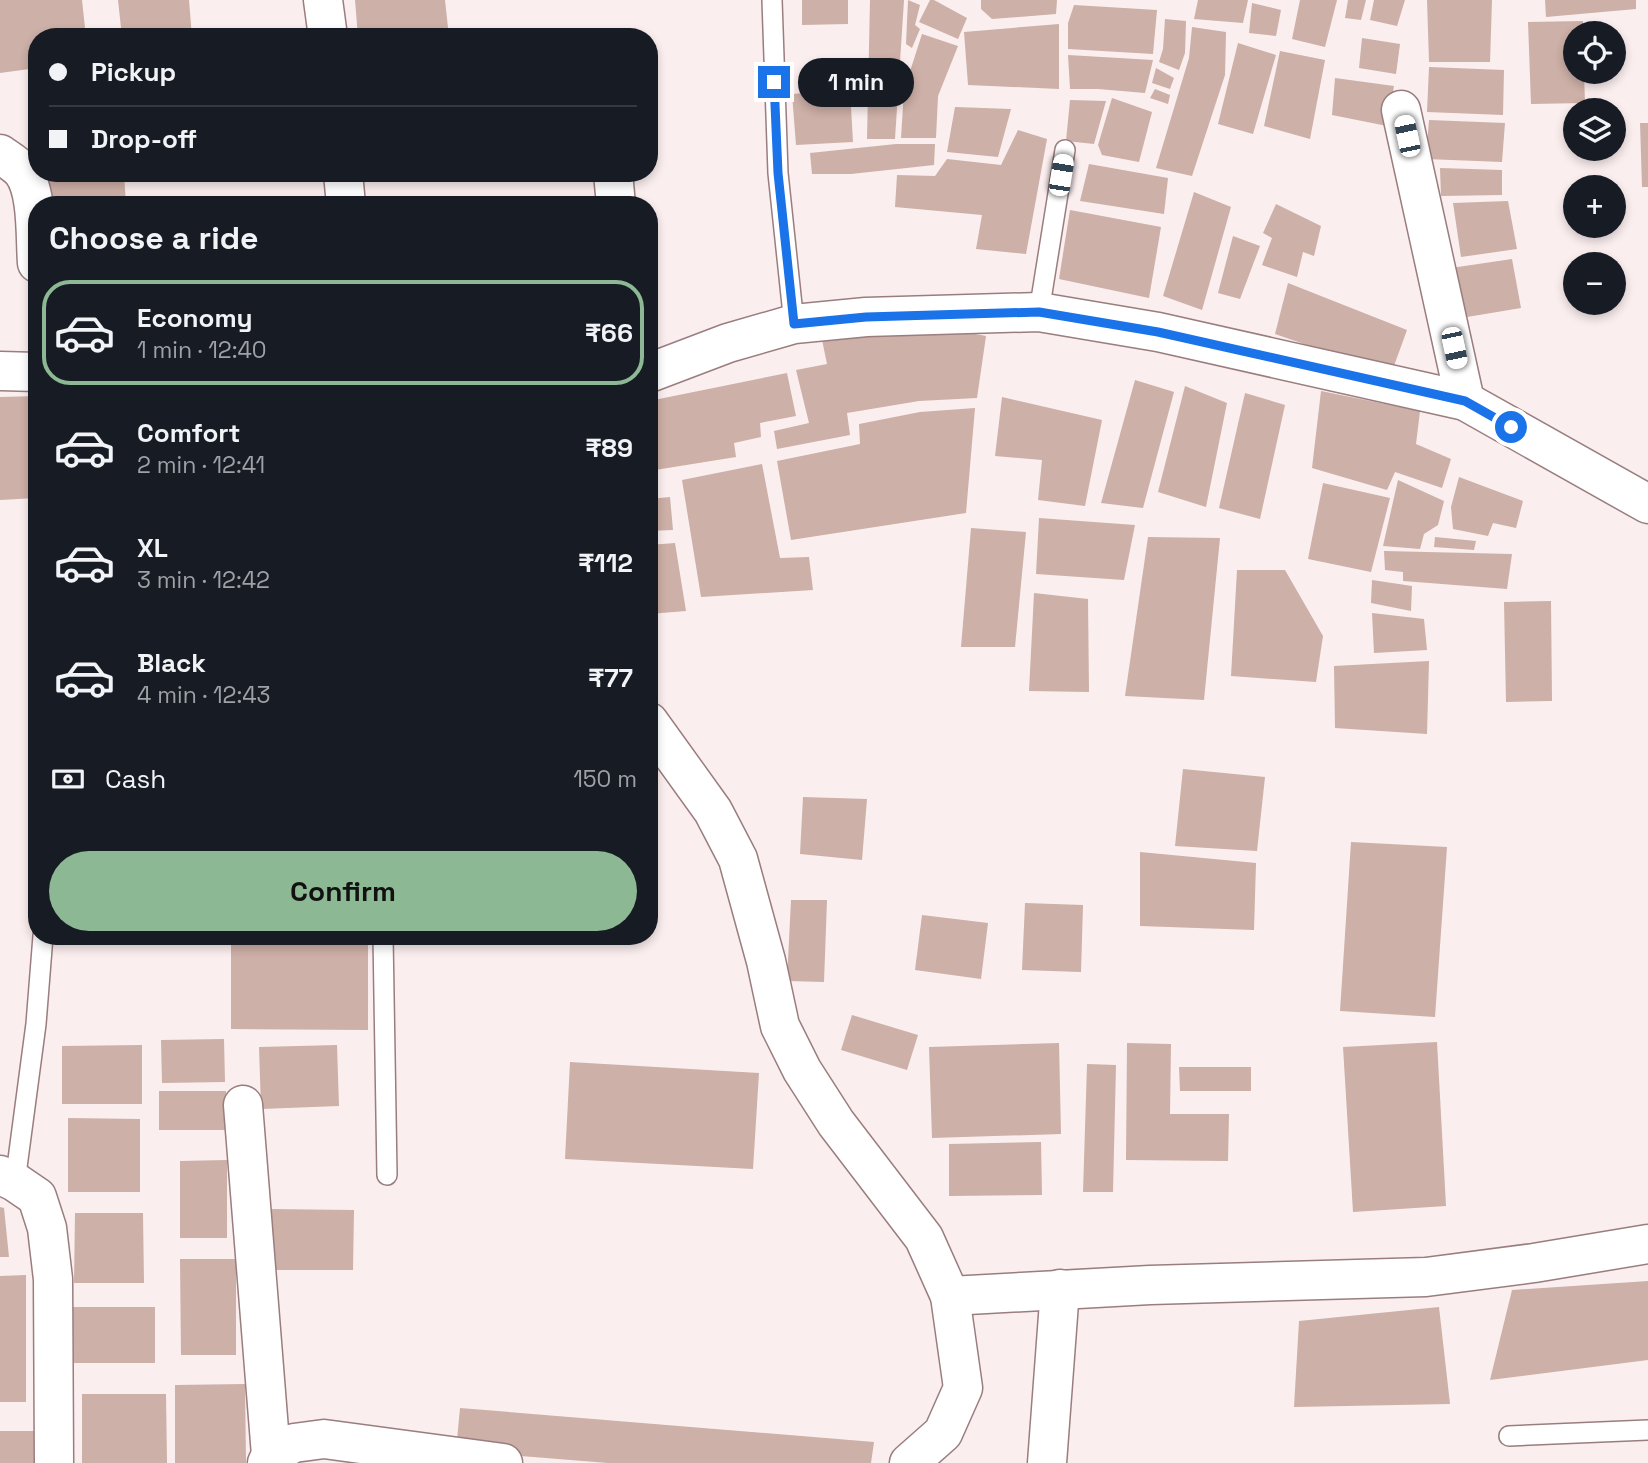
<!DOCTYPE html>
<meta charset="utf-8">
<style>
:root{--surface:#171b24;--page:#242831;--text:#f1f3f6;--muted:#9ea1a6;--line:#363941;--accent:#8db894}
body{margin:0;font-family:"Space Grotesk",sans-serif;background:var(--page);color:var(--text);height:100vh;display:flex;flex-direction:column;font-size:26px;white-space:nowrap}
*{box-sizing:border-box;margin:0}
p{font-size:23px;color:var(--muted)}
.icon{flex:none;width:38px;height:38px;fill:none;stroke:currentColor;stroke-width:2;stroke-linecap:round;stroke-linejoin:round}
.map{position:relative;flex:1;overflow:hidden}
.side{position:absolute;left:28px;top:196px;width:630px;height:749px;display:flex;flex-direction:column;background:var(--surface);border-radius:28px;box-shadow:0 4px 10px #0003}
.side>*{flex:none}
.guide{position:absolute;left:28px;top:28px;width:630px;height:154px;border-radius:28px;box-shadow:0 4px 10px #0003;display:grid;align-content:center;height:154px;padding:0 21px;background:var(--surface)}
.buttons{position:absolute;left:1563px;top:21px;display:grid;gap:14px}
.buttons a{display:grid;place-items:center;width:63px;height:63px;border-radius:50%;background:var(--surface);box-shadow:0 4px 10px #0003;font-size:35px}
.end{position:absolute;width:32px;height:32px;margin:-16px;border:9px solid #1a73e8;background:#fff;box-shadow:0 0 0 4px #fff}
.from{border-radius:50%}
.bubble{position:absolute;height:49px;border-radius:24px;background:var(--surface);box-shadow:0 4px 10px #0003;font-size:23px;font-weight:800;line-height:49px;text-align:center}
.car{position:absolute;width:21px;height:42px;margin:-21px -10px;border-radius:9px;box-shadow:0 0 5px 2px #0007;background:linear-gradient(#fff 24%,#345 0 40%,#fff 0 76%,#345 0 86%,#fff 0)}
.guide b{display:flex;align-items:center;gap:24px;height:66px;font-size:26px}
.guide b+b{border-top:2px solid var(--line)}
.guide i{width:18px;height:18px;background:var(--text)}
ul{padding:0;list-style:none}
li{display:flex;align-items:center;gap:21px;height:105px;margin:0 14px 10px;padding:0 7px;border:4px solid transparent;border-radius:28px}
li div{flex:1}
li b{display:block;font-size:26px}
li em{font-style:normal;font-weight:800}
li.active{border-color:var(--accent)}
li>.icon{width:63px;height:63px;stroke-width:1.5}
h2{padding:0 21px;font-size:32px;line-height:84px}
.pay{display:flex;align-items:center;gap:18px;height:77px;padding:0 21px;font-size:26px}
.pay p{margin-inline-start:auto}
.button{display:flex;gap:14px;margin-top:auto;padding:14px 21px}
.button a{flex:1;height:80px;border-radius:42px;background:var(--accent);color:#111;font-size:28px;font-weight:800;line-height:80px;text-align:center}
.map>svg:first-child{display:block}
</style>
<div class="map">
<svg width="1648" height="1463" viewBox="0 0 1648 1463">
<rect width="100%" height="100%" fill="#fbeeef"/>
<g fill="#cdb0a7">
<polygon points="0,0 82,0 86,37 37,37 37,68 0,73"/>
<polygon points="118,0 189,0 192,37 122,37"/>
<polygon points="355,0 445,0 449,37 358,37"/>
<polygon points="802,0 848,0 848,24 802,25"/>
<polygon points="870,0 904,0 895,139 867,139"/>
<polygon points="908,0 920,5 915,25 920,29 912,48 906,44"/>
<polygon points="930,0 934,0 967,18 958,39 919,22"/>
<polygon points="981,0 1057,0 1056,14 992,19 981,9"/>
<polygon points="1198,0 1248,0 1243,23 1194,19"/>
<polygon points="1300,0 1337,0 1325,47 1292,39"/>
<polygon points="1348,0 1366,0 1361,20 1345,18"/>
<polygon points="1374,0 1405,0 1397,26 1370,20"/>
<polygon points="1427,0 1492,0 1490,62 1429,62"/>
<polygon points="1545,0 1636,0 1636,9 1546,17"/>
<polygon points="1252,3 1281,10 1276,36 1249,33"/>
<polygon points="1074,5 1157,10 1153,54 1068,49 1068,23"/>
<polygon points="1165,19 1186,21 1185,53 1179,70 1159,62 1163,49"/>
<polygon points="1583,21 1583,33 1575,33 1575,72 1584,72 1585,103 1531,104 1528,22"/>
<polygon points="1059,24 1059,89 968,85 964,32"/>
<polygon points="1192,27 1226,32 1225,75 1192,176 1156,168 1189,58"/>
<polygon points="922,34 958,46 938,96 936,138 901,138 904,90"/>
<polygon points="1362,38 1400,44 1396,74 1359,68"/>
<polygon points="1238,43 1276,55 1253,134 1218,124"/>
<polygon points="1280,51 1325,60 1310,139 1264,126"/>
<polygon points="1068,55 1153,60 1145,93 1098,89 1070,89"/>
<polygon points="1429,67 1504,70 1503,115 1427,112"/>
<polygon points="1156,68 1174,78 1170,89 1152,83"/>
<polygon points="1335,78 1394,86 1387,126 1332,115"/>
<polygon points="850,89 853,142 796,145 792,94"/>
<polygon points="1155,89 1170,95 1168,104 1150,98"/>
<polygon points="1112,98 1152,112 1139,162 1102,155 1098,145"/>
<polygon points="1070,100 1106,101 1094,144 1066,141"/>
<polygon points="955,107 1011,109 998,157 947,152"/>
<polygon points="1429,120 1505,123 1502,162 1426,159"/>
<polygon points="1640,123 1648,123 1648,187 1642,187"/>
<polygon points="1018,130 1047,139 1026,254 976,249 982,215 895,207 897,175 935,176 947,159 1001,165"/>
<polygon points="896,144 935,144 934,165 851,174 812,174 810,153"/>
<polygon points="1089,164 1168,178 1164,214 1080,201"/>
<polygon points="1440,168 1502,170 1502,195 1441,196"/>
<polygon points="46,173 124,173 126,205 49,205"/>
<polygon points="1194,192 1231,207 1202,310 1163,296"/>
<polygon points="1508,201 1517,249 1461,257 1453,203"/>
<polygon points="1276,204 1321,226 1314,256 1303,252 1297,277 1262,265 1272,238 1263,233"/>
<polygon points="1070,210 1161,227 1149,298 1059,279"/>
<polygon points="1233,236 1260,246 1240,299 1218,293"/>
<polygon points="1512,259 1521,308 1461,318 1451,268"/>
<polygon points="1288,283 1407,330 1391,374 1275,334"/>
<polygon points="940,327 986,336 977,398 919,401 847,413 850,435 777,449 774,431 809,423 796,370 827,364 821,335"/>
<polygon points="787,373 796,416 760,423 761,437 734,443 736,457 649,471 649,401"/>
<polygon points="1135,380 1174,392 1143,508 1101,503"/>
<polygon points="1185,386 1227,403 1206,507 1158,492"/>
<polygon points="1321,391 1420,411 1416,444 1451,459 1442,488 1395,472 1387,490 1312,468"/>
<polygon points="1245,393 1285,405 1260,519 1219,508"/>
<polygon points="37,396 37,498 0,500 0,397"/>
<polygon points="1002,397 1102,420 1085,506 1038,500 1042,460 995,456"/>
<polygon points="975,408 966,513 791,540 777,461 860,444 859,424 920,412"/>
<polygon points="762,464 780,558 809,557 813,590 701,597 682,480"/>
<polygon points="1459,477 1523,501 1516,528 1493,523 1488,536 1453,529 1451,507"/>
<polygon points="1398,480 1444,501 1438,525 1424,534 1420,549 1383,546"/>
<polygon points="1323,483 1390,498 1371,572 1308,559"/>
<polygon points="670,497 673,530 649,531 649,499"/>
<polygon points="1039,518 1135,525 1124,580 1036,574"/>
<polygon points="971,528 1026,532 1015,647 961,647"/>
<polygon points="1148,537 1220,538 1204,700 1125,696"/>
<polygon points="1435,537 1476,541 1474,550 1434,547"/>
<polygon points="675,543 686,611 649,614 649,545"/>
<polygon points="1384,551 1512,554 1507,589 1403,581 1403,572 1385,570"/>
<polygon points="1237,570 1285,570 1323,636 1316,682 1231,676"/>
<polygon points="1372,580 1412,586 1411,611 1371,603"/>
<polygon points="1034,593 1088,599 1089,692 1029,691"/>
<polygon points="1551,601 1552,701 1506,702 1504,602"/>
<polygon points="1372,613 1424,619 1427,650 1374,653"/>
<polygon points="1429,661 1427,734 1335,728 1334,666"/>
<polygon points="1183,769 1265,777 1257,851 1175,846"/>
<polygon points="803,797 867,799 862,860 800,854"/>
<polygon points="1351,842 1447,847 1435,1017 1340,1011"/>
<polygon points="1140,852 1256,863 1254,930 1140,926"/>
<polygon points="791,900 827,900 824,982 787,981"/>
<polygon points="1025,903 1083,905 1081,972 1022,970"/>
<polygon points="922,915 988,923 981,979 915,970"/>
<polygon points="231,936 368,937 368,1030 231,1029"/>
<polygon points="852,1015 918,1035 907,1070 841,1050"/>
<polygon points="224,1039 225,1082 162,1083 161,1040"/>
<polygon points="1437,1042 1446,1206 1353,1212 1343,1047"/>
<polygon points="1059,1043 1061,1134 932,1138 929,1047"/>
<polygon points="1127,1043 1171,1044 1170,1114 1229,1114 1228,1161 1126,1160"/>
<polygon points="142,1045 142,1104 62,1104 62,1046"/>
<polygon points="337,1045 339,1106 261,1109 259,1047"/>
<polygon points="570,1062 759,1073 753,1169 565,1159"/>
<polygon points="1087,1064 1116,1065 1113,1192 1083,1192"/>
<polygon points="1179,1067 1251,1067 1251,1091 1180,1091"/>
<rect x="159" y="1091" width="67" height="39"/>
<polygon points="68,1118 140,1119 140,1192 68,1192"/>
<polygon points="1041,1142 1042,1195 949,1196 949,1144"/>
<polygon points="227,1160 227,1238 180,1238 180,1161"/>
<polygon points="0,1207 4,1208 9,1257 0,1257"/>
<polygon points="269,1209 354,1210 353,1270 269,1270"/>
<polygon points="75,1213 143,1213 144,1283 74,1283"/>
<polygon points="180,1259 236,1259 236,1355 181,1355"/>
<polygon points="26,1275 26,1402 0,1402 0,1276"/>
<polygon points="1648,1281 1648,1360 1490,1380 1512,1290"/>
<polygon points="69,1307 155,1307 155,1363 70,1363"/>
<polygon points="1439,1307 1450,1404 1294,1407 1299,1321"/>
<polygon points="245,1384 246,1463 175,1463 175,1385"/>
<polygon points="82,1394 166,1394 167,1463 82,1463"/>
<polygon points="460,1408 874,1442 871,1463 608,1463 456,1451"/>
<rect x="0" y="1431" width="37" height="32"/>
</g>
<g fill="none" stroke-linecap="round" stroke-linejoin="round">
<defs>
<g id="service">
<polyline points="772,0 778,173 794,324"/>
<polyline points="1039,312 1065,150"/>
<polyline points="383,936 387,1175"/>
<polyline points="15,1182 36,1024 43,936"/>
<polyline points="1509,1436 1648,1430"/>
</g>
<g id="minor">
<polyline points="1401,110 1465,401"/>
<path d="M0,154C7,159 16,164 22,171C38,191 35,237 37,263"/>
<polyline points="613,173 616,205"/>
<polyline points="649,722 713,811 738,859 766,961 780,1026 802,1070 836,1123 924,1238 950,1296 963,1388 943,1433 909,1463"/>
<polyline points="243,1105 271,1455"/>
<polyline points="0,1175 15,1182 37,1197 47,1228 53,1279 54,1463"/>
<polyline points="950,1296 1150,1285 1426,1277 1534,1263 1648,1244"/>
<polyline points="267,1463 271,1455 294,1443 324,1439 503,1463"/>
<polyline points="1047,1463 1060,1289"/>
</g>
<g id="tertiary">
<polyline points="323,0 328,37"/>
<polyline points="343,173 346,205"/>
<polyline points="0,371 37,372"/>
<polyline points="649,373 728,343 794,324 866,317 1039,312 1158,332 1465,401 1648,504"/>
</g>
</defs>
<use href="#service" stroke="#9a7d7f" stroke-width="22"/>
<use href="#minor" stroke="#9a7d7f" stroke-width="41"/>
<use href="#tertiary" stroke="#9a7d7f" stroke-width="41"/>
<use href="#service" stroke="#fff" stroke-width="19"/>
<use href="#minor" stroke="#fff" stroke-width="38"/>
<use href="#tertiary" stroke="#fff" stroke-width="38"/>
</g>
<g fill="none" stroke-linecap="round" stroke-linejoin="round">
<polyline stroke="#1a73e8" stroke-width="9" points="774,82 778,173 794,324 866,317 1039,312 1158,332 1465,401 1511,427"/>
</g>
</svg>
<div class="buttons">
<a><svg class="icon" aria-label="locate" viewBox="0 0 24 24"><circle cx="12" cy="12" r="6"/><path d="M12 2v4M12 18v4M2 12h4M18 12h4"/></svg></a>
<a><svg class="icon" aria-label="layers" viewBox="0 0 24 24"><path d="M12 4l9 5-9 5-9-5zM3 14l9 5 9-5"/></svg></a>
<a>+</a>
<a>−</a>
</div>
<i class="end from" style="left:1511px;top:427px"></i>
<i class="end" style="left:774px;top:82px"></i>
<div class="bubble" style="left:798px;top:58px;width:116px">1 min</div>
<i class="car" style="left:1407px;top:136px;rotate:348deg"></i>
<i class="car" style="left:1061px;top:175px;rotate:9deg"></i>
<i class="car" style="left:1454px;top:348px;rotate:168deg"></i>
<div class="guide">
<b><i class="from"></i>Pickup</b>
<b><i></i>Drop-off</b>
</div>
<section class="side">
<h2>Choose a ride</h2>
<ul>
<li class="active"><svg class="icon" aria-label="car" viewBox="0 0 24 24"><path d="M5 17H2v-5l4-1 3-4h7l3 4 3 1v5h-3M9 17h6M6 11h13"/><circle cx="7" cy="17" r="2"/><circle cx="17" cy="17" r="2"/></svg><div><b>Economy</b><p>1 min · 12:40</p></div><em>₹66</em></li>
<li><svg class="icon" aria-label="car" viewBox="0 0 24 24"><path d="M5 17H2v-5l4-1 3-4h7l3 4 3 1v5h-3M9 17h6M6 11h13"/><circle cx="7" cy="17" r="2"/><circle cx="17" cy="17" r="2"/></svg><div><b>Comfort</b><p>2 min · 12:41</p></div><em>₹89</em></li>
<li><svg class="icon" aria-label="car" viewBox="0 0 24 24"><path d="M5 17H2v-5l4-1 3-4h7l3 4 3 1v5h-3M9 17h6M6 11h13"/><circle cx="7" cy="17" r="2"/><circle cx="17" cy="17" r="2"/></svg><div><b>XL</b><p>3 min · 12:42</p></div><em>₹112</em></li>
<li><svg class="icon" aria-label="car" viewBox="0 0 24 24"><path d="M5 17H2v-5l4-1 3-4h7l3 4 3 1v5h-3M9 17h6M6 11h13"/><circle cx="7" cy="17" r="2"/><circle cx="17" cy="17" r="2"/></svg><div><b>Black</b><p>4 min · 12:43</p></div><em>₹77</em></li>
</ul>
<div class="pay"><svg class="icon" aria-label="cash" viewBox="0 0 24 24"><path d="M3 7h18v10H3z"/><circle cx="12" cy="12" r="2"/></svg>Cash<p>150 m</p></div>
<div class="button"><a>Confirm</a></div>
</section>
</div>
